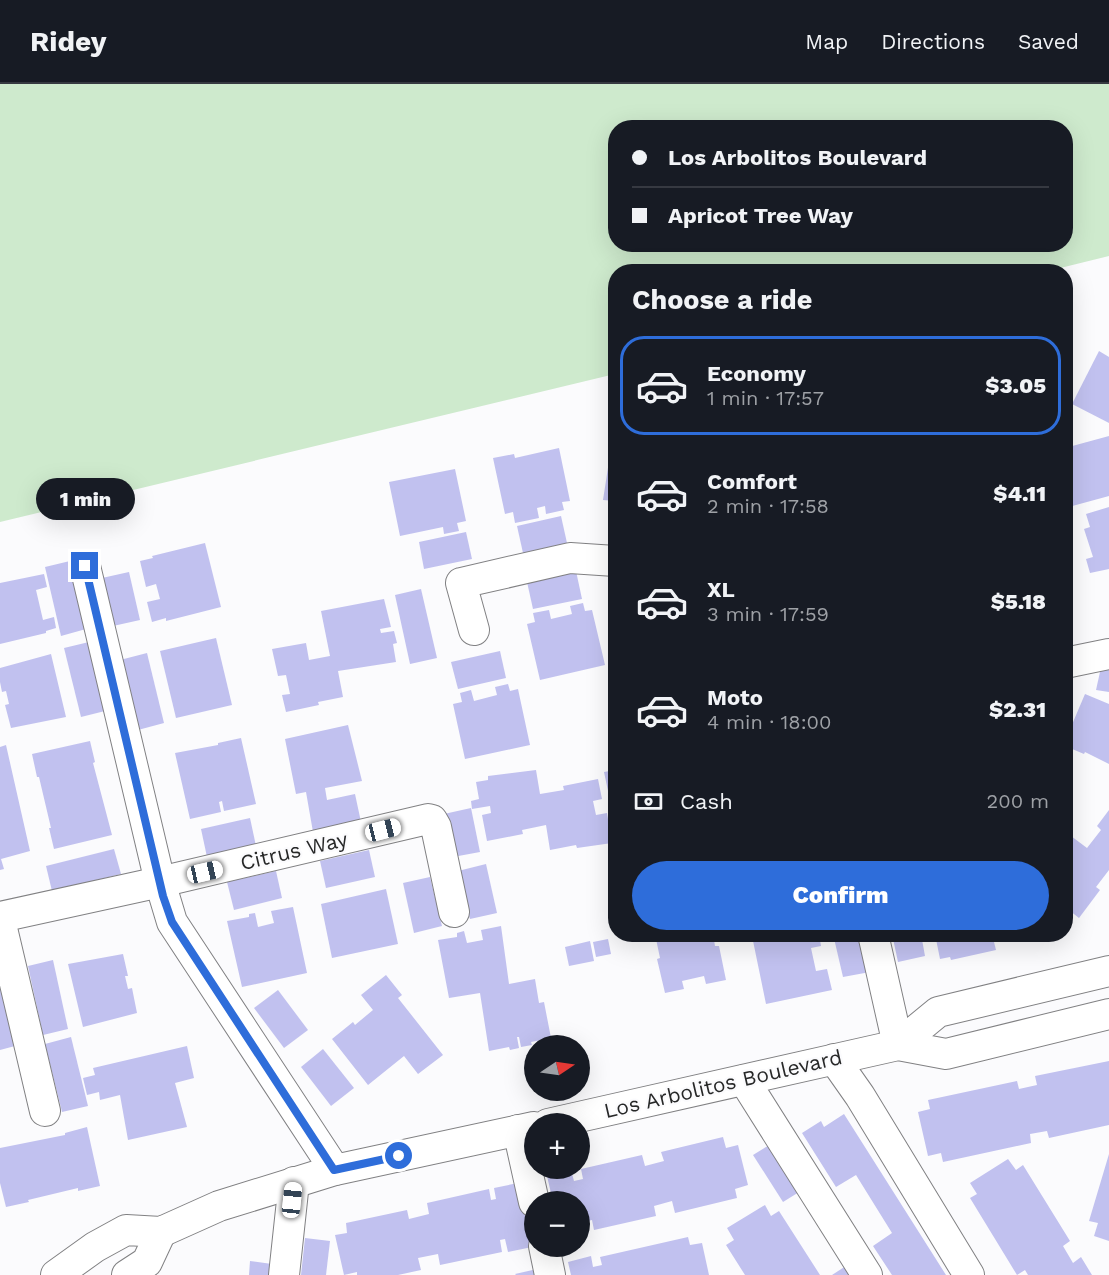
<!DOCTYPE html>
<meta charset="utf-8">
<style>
:root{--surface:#171b24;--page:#20242c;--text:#f1f3f6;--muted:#9ea1a6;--line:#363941;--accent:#2e6dda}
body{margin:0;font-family:"Work Sans",sans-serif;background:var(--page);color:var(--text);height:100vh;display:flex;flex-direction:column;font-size:22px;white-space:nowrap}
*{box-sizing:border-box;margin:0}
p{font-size:20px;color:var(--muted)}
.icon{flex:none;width:33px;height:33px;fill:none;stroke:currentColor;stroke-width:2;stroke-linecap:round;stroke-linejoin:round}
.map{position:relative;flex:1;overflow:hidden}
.details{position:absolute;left:608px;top:180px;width:465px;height:678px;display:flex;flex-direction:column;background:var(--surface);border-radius:24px;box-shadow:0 6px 24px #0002}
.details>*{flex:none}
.top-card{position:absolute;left:608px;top:36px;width:465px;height:132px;border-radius:24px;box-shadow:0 6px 24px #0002;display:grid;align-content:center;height:132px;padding:0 24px;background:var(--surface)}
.needle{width:39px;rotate:77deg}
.tools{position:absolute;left:524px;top:951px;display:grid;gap:12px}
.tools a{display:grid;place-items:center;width:66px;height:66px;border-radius:50%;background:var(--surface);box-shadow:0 6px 24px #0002;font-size:30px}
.end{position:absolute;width:27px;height:27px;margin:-14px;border:8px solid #2e6dda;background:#fff;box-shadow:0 0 0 3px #fff}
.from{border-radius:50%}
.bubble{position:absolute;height:42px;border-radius:21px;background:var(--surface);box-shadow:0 6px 24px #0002;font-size:20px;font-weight:800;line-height:42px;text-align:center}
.car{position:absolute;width:18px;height:36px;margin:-18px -9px;border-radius:8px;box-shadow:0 0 4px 2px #0007;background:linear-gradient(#fff 24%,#345 0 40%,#fff 0 76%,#345 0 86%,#fff 0)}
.top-card b{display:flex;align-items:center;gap:21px;height:57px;font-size:22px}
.top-card b+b{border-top:2px solid var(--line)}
.top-card i{width:15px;height:15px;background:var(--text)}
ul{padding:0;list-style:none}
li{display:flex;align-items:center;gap:18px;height:99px;margin:0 12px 9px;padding:0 12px;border:3px solid transparent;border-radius:24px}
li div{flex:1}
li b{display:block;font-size:22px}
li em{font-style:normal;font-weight:800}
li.current{border-color:var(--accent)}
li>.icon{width:54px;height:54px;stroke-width:1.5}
h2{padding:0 24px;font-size:27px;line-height:72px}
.pay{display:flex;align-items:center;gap:15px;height:66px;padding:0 24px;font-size:22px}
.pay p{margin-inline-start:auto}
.primary-button{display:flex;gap:12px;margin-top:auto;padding:12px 24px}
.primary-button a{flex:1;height:69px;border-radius:36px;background:var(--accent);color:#fff;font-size:24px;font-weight:800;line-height:69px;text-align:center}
header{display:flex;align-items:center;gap:36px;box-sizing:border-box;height:84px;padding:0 30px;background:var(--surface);border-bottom:2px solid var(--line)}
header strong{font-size:28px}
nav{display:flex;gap:33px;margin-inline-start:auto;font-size:21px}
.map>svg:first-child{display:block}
</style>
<header>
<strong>Ridey</strong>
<nav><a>Map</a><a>Directions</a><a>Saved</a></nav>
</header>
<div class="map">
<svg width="1109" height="1191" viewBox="0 0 1109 1191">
<rect width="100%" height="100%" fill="#fbfbfd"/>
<path fill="#ceeacd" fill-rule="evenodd" d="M0,0H1109V172L1044,188H615V290L0,438ZM615,44H1065V160H615Z"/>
<g fill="#c1c1ef">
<polygon points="1099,267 1109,273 1109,339 1072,320"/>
<polygon points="614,345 615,345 615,417 603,416"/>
<polygon points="1109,352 1109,412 1065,424 1065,387 1067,387 1065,364"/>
<polygon points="559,364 570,417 562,418 564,426 546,430 545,422 537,424 539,434 515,439 513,428 505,430 493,374 514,370 515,374"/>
<polygon points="455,385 466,437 457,439 459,447 444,450 443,443 400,452 389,398"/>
<polygon points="1109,423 1109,485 1090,489 1086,475 1093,473 1084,445 1090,443 1086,430"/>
<polygon points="561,432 567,459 523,469 517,442"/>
<polygon points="614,438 615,438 615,454 611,453"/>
<polygon points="466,448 472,475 424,485 419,458"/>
<polygon points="205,459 221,523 166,537 166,534 152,538 147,518 160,515 156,500 146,503 140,477 153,474 152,472"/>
<polygon points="70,477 86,545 61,552 45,483"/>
<polygon points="576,487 582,515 533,525 527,498"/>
<polygon points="129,488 140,536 113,542 102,494"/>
<polygon points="44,490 47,503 36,506 43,536 54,533 56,544 46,547 46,549 0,560 0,499"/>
<polygon points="421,505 437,574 410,580 395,511"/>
<polygon points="384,515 391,543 380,545 381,549 394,547 397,559 393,560 396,578 338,587 343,613 318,618 319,621 286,628 282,611 290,610 286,591 278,592 272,565 306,559 309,576 330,572 321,527"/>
<polygon points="583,519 585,527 592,526 605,581 540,596 527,540 535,538 533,529 549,526 551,535 572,530 570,522"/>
<polygon points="216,554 232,621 176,634 160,567"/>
<polygon points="89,558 105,627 81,633 64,564"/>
<polygon points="500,567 506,594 458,605 451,578"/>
<polygon points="147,569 164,639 138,646 120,576"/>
<polygon points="51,570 66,633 11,644 5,621 9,620 6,607 2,608 0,598 0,584"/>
<polygon points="1102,579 1109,580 1109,608 1096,606"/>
<polygon points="508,600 510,607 518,605 530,661 465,675 453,620 462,618 460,609 471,606 474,617 497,611 495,603"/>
<polygon points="615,609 615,637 610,635 613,625 610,624"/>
<polygon points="1085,610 1109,620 1109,680 1085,668 1084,670 1065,662 1065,657"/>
<polygon points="348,641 362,697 325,704 327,716 355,710 361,738 313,748 306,708 296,710 285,655"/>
<polygon points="241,654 256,720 224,727 222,717 219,718 221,728 190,735 175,669 218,661 218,659"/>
<polygon points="90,657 95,678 93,679 112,751 54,765 49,744 51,744 39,693 37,693 32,670"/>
<polygon points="6,661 30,767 1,775 4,785 0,786 0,663"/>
<polygon points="536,686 540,710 564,706 563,702 598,695 602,715 593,717 596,731 607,729 612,759 577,764 576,761 550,766 546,741 522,746 523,750 487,757 482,731 491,729 490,722 472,725 471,717 479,715 476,698 488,696 488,692"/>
<polygon points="615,686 615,734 614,735 604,688"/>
<polygon points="471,724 480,768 453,773 444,730"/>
<polygon points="1109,726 1109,786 1096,803 1100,806 1079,834 1065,823 1070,815 1065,812 1065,752 1067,749 1087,764 1101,746 1097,742"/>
<polygon points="250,734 256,762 207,773 201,745"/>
<polygon points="114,765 121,790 52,807 46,782"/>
<polygon points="369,766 375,793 326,804 320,777"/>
<polygon points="486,780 497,829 470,835 458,787"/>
<polygon points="276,787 282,814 234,826 227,798"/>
<polygon points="430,793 442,842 414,849 403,799"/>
<polygon points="386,805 398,860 332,874 321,820"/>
<polygon points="293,823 307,889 242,903 227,837 249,833 249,830 255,829 258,843 274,839 271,827"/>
<polygon points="501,842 509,900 535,895 539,919 544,918 551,954 531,958 532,961 521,963 519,953 517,953 519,964 510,966 509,963 489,967 480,909 449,914 438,856 457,853 457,849 464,847 467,859 483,856 481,846"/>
<polygon points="655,850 713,850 715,862 719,862 726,896 706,900 704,892 682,897 684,905 665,909 657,875 660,874"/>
<polygon points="761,850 819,850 821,862 811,864 816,887 827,885 832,906 766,920 752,852"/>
<polygon points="833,850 862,850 870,888 843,893"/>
<polygon points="892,850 921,850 925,872 898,878"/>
<polygon points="935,850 992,850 996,866 951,876 950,873 940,875"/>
<polygon points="608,855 611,870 596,873 593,858"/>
<polygon points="590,857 594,877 569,882 565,863"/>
<polygon points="123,870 128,892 125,892 128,905 132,904 137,929 83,943 68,880"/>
<polygon points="53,876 68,945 43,951 28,882"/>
<polygon points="386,891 402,911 398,914 443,971 418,990 404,972 368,1001 332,955 353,938 355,941 373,926 361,911"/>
<polygon points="0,901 15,962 0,966"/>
<polygon points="278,906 308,946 284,964 254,924"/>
<polygon points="71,953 88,1022 62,1028 45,960"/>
<polygon points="187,962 194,994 175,999 187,1043 128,1056 120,1011 100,1016 99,1008 87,1011 83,994 95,991 93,984"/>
<polygon points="323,965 354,1004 331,1022 301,983"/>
<polygon points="1109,977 1109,1041 1049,1054 1047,1047 1030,1050 1031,1059 943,1078 941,1069 928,1072 918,1028 930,1025 928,1016 1017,997 1019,1005 1037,1001 1035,992"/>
<polygon points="844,1030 946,1191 892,1191 873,1162 892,1149 856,1091 836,1103 802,1049 821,1037 824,1043"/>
<polygon points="87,1043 100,1102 78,1107 78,1104 28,1116 29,1118 6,1123 0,1099 0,1064 65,1051 65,1049"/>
<polygon points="723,1053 726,1064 738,1061 748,1101 735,1105 737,1114 675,1129 672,1117 654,1122 656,1132 594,1146 592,1136 583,1138 586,1150 579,1152 579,1118 553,1118 547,1092 571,1086 574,1097 583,1095 581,1085 642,1071 645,1082 664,1077 661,1068"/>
<polygon points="774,1058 804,1105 783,1118 753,1071"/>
<polygon points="1109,1070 1109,1157 1094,1152 1098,1139 1089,1137"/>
<polygon points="1008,1075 1016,1086 1023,1081 1070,1157 1063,1162 1073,1179 1081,1173 1092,1191 1028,1191 1025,1186 1017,1191 970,1114 977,1110 970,1099"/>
<polygon points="518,1099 532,1163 508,1168 505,1155 500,1156 502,1168 440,1181 438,1170 418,1174 421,1186 398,1191 357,1191 357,1188 344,1191 335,1151 347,1149 346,1139 407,1126 409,1135 429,1130 427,1119 489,1105 491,1116 496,1115 494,1104"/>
<polygon points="765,1121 771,1132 779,1127 820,1191 745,1191 726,1161 734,1156 727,1144"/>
<polygon points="688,1153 690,1161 702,1159 709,1191 571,1191 568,1178 591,1172 593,1183 602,1181 600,1173"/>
<polygon points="305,1154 330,1157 326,1191 301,1191"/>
<polygon points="250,1177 272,1180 270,1191 249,1191"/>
<polygon points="852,1178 860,1191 832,1191"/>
<polygon points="537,1185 538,1191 516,1191 515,1190"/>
</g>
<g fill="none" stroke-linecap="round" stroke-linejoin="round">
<defs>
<g id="minor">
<polyline points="85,482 160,798 172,838 335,1086"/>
<polyline points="474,546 461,499 570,474 615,477"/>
<polyline points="1065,579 1109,570"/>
<polyline points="0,833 160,798 428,735 432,736 436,743 454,828"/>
<polyline points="0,836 45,1027"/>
<polyline points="873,850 898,961"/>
<polyline points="898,961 938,928 1109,887"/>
<polyline points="834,975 860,1012 969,1191"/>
<polyline points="744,996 867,1191"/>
<polyline points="548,1040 898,961 946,970 1109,930"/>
<polyline points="518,1046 534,1118"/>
<polyline points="544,1162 550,1191"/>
<polyline points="56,1191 95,1163 126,1146 161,1148 219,1122 335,1086 534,1043"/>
<polyline points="127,1191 147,1178 161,1148"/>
<polyline points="284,1191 294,1098"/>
</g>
</defs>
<use href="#minor" stroke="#818183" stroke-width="32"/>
<use href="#minor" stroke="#fff" stroke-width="30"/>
</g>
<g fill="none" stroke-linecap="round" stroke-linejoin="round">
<polyline stroke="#2e6dda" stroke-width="8" points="85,482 163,812 172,838 334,1086 399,1072"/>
</g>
<g text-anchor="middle" stroke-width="4.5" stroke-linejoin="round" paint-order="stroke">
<g font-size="21" fill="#272828" stroke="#fbfbfd">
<text transform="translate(294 767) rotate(-13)" y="7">Citrus Way</text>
<text transform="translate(723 1000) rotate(-13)" y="7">Los Arbolitos Boulevard</text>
</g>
</g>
</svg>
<div class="tools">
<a><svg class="needle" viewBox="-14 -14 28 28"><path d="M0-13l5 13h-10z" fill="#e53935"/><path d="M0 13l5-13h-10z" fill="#9ea1a6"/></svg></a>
<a>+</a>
<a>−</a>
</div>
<i class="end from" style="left:399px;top:1072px"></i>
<i class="end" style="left:85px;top:482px"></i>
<div class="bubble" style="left:36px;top:394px;width:99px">1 min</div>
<i class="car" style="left:383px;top:746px;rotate:76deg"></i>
<i class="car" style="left:205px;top:788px;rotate:77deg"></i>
<i class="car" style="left:292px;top:1116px;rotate:6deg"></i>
<div class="top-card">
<b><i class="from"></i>Los Arbolitos Boulevard</b>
<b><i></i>Apricot Tree Way</b>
</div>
<section class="details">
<h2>Choose a ride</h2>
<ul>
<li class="current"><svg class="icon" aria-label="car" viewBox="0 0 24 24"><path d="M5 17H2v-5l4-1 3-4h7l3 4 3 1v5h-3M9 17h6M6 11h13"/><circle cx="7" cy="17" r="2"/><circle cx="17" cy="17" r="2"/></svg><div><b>Economy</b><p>1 min · 17:57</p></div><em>$3.05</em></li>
<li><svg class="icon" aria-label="car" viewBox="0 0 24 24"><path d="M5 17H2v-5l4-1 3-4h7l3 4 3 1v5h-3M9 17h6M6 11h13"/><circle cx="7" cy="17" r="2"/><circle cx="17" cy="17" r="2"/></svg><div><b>Comfort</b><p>2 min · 17:58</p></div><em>$4.11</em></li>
<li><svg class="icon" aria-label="car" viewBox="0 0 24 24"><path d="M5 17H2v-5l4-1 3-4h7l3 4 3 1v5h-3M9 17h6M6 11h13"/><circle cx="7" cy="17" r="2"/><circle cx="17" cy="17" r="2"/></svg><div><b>XL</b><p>3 min · 17:59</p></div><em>$5.18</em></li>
<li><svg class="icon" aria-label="car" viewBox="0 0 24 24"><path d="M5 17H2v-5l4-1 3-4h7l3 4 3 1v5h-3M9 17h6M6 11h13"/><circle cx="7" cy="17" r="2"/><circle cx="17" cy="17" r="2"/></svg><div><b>Moto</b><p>4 min · 18:00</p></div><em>$2.31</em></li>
</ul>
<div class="pay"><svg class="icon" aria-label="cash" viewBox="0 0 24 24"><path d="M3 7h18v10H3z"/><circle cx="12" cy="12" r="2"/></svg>Cash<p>200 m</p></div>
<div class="primary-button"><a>Confirm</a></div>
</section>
</div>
